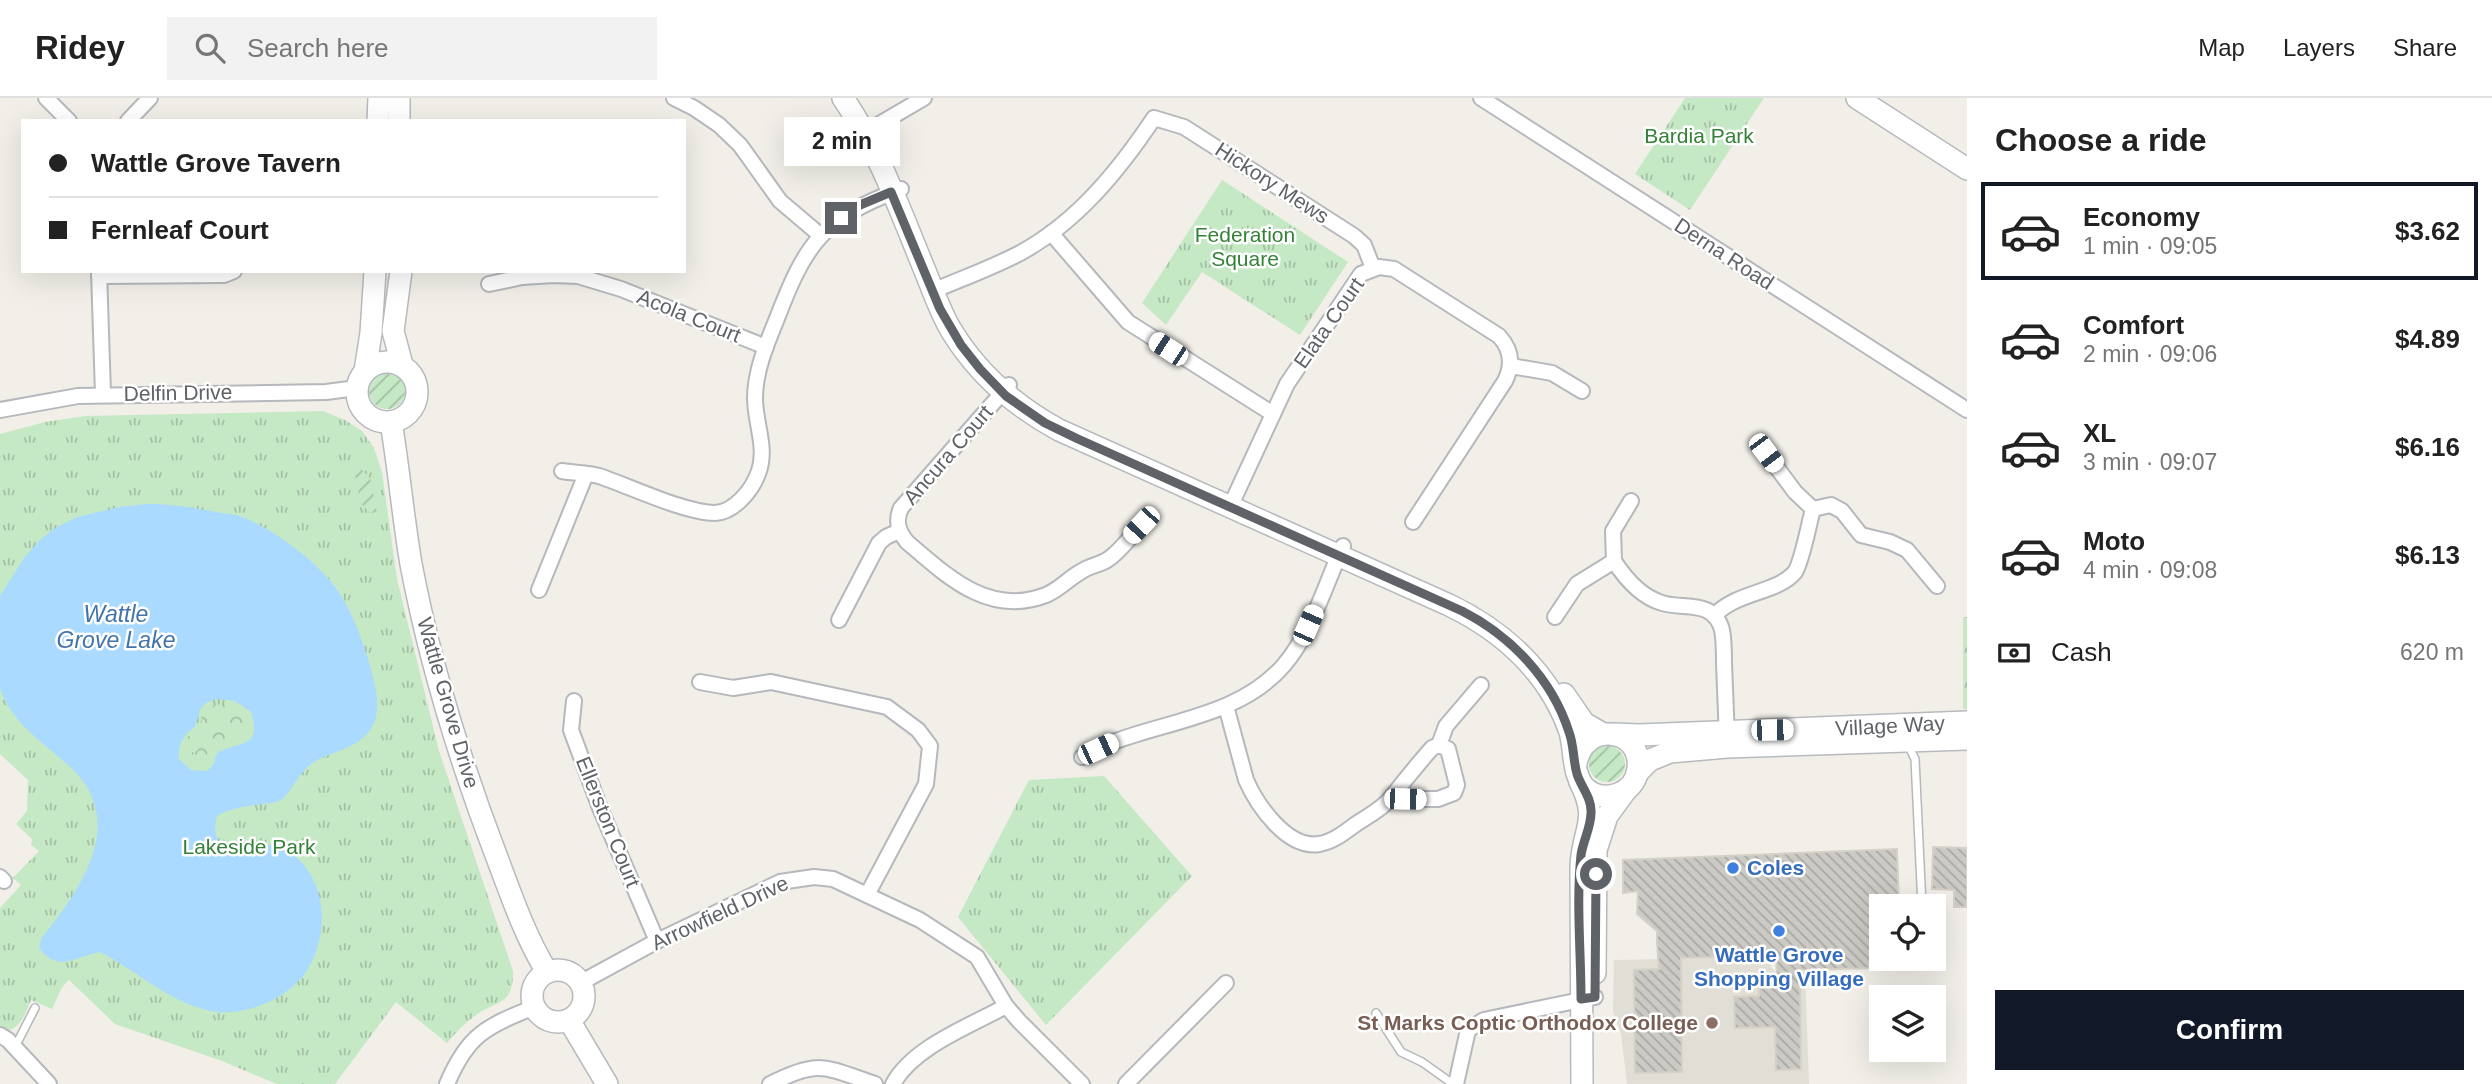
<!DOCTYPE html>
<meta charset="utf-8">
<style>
:root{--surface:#fff;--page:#f2f2f2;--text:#222;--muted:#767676;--line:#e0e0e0;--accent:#111827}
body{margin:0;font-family:Helvetica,sans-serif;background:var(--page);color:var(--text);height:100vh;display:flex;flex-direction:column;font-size:26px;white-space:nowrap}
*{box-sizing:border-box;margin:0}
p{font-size:23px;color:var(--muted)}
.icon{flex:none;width:38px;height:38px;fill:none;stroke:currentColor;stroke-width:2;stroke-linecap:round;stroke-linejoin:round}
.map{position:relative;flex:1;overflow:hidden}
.details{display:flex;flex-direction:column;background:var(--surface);width:525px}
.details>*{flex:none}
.hud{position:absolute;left:21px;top:21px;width:665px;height:154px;border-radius:0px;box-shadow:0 7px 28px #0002;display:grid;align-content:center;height:154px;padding:0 28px;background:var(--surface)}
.controls{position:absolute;left:1869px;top:796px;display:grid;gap:14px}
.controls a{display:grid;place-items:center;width:77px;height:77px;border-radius:0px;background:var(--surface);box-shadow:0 7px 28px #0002;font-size:35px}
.end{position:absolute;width:32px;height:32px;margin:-16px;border:9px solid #5f6368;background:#fff;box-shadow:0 0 0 4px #fff}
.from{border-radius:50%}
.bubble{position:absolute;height:49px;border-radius:0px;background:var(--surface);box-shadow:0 7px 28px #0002;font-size:23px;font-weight:700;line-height:49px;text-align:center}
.car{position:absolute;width:21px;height:42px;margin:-21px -10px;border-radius:9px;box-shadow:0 0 5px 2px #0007;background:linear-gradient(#fff 24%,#345 0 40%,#fff 0 76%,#345 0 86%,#fff 0)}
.hud b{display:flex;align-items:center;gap:24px;height:66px;font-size:26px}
.hud b+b{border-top:2px solid var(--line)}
.hud i{width:18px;height:18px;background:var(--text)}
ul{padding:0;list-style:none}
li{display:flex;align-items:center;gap:21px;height:98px;margin:0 14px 10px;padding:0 14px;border:4px solid transparent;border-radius:0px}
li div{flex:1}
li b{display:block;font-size:26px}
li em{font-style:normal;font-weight:700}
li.on{border-color:var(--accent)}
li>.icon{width:63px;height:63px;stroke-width:1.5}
h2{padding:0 28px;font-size:32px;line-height:84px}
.pay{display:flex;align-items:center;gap:18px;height:77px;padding:0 28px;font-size:26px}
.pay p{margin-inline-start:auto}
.cta{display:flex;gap:14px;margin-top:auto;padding:14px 28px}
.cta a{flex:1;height:80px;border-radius:0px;background:var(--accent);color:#fff;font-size:28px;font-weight:700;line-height:80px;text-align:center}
header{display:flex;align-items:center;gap:42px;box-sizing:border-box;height:98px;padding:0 35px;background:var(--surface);border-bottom:2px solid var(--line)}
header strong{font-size:33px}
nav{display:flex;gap:38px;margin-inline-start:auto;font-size:24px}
.search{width:490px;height:63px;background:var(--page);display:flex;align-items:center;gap:18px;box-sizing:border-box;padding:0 24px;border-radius:0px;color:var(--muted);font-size:26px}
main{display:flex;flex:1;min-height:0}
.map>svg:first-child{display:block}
</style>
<header>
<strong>Ridey</strong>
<div class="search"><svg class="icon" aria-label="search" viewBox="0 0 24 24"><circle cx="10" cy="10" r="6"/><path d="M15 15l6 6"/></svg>Search here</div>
<nav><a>Map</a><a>Layers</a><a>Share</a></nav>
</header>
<main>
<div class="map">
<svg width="1967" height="986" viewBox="0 0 1967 986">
<defs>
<pattern id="grass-tufts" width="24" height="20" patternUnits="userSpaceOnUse" patternTransform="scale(1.75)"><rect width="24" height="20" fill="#c5e8c5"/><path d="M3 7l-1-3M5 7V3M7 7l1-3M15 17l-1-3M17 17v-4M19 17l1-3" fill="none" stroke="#a3c0a4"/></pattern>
<pattern id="forest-crowns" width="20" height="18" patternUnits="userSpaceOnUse" patternTransform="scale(1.75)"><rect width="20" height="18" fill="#c5e8c5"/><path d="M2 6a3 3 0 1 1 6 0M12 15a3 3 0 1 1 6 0" fill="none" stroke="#a3c0a4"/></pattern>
<pattern id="garden-furrows" width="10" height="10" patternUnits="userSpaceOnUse" patternTransform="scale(1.75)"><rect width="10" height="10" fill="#c5e8c5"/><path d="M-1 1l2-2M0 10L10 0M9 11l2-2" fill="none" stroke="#a3c0a4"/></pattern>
<pattern id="building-back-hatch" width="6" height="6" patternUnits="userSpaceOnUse" patternTransform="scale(1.75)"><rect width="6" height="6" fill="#cccac5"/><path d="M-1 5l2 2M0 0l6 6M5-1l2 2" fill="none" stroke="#a9a8a4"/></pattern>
</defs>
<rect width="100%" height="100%" fill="#f1efe8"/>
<polygon fill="#e1ded6" points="1771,859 1771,869 1776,875 1805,874 1809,986 1627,986 1621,936 1613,913 1614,862"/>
<g fill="url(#grass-tufts)">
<polygon points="1685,0 1764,0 1690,112 1635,76"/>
<polygon points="1222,82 1348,164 1300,237 1202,174 1166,227 1142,205"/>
<path d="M323,313L345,322L362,333L374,350L382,374L397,481L439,653L513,873C513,908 499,901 476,917C465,925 456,934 447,945L396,904L335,986H277L222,963L115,926L69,882L62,889L52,911L31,902C24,918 20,934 0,933V810L21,787L13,780L39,753L31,747L32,741L16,726L27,713L28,682L0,656V336L45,324L85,318Z"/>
<rect x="1963" y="519" width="4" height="92"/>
<polygon points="1104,678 1192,778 1046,927 958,819 1029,682"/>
</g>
<path fill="url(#forest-crowns)" d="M226,605C231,607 237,609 242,612C253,620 251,638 238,644C232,647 223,646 217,650C211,654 211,658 210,665L205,671H197L191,662L192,657L198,652V646L189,644L186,640L202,629L201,616L204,609Z"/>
<g fill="url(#garden-furrows)">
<circle cx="387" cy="293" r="18"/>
<polygon points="361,371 370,380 377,414 370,415 361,405 354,373"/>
<circle cx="1607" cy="666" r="18"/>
</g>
<path fill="#aadaff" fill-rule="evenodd" d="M147,406C173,406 196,410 221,415C228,416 236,416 242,419C274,431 319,465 338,493C352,514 361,538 368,561C374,581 383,610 372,629C359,651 334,652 314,664C297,675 292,696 279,703C275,705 267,705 263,706C246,708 232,710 217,718C214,730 214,739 222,749C241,752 267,741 285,751C326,776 331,829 309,869C293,898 250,917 218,914C174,909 138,873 100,854C75,859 58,875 39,850L41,841C81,790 131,722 67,666C42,644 10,623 0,590V498L24,460L40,442L55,430L77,419L119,409ZM218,601L235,603L251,614C263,650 239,643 217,655L213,667L207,673L191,672L179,661C177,649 184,635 194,630C203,613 195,606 218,601Z"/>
<g fill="url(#building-back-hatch)" stroke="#d6d1c6" stroke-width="2">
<polygon points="1933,749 1967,750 1967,809 1954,809 1954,792 1932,791"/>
<polygon points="1897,751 1899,808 1881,808 1881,870 1800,872 1801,971 1776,972 1775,929 1735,930 1734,899 1759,898 1759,884 1777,884 1776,857 1681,860 1682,974 1635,975 1634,872 1659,871 1657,845 1657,833 1637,816 1638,793 1623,795 1623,762"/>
</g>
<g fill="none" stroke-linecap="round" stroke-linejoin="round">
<defs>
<g id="lane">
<polyline points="1908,647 1915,661 1922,808"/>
<polyline points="1376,915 1401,954 1422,964 1453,986"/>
<polyline points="15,949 35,910"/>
</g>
<g id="street">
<polyline points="46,0 69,23"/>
<polyline points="674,0 694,10 719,27 740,47 780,103 820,137"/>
<polyline points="1481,0 1967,312"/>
<polyline points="128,23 150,0"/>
<polyline points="864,35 924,0"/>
<polyline points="1051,135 1128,224 1273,316"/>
<polyline points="99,173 103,296"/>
<polyline points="99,178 224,177 234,173"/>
<polyline points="489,186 522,179 553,177 578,178 621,191 766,249"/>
<path d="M933,193C963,180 994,169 1022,154C1078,123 1119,72 1154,20L1184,29L1354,138L1364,147L1373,170"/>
<polyline points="1511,268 1552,275 1582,293"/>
<path d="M1009,287L901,410C895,423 898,433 907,444C948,479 989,519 1046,497C1060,491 1069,480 1082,473C1089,468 1099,467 1107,462C1120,454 1130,439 1141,427"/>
<polyline points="0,312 78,298 326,294 357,290"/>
<path d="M562,373C574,375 587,375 599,378C629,388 685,415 715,415C735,414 753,391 759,373C767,349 755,325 755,300C755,274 766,247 776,223C805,147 821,121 901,91"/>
<path d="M1230,409L1287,286L1361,176L1379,169L1394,171L1499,238C1512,252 1513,267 1505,283L1413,424"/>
<polyline points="1813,411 1831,407 1842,413 1861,437 1890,444 1907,452 1937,488"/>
<path d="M1614,463C1625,480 1642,499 1662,505C1684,512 1714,501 1722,532C1724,542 1724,554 1724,565C1725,590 1726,615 1727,641"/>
<polyline points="539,492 586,376"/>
<path d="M1714,518C1735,494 1778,495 1795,474C1802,464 1809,425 1813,411L1795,394L1766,355"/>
<polyline points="1555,519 1577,486 1614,463 1613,433 1631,403"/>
<polyline points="839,522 879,445 886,439 899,433"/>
<polyline points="700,584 733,590 771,584 887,609 918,632 930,648 926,686 867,797"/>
<polyline points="574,603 571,632 600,710 657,843"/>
<path d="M1226,608L1246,682C1257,707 1287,751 1319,746C1333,744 1345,734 1356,726C1368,718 1382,711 1391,700C1404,683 1418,666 1432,650L1439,647L1448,651L1457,687L1454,695L1438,701H1390"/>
<polyline points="1439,647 1446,628 1481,587"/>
<path d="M1082,659C1093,654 1104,647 1116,643C1173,622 1242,616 1284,567C1312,534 1325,487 1343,448"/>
<polyline points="0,779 4,783"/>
<polyline points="580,885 657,843 780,784 814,779 833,781 920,822 977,859 1006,908 1019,923 1082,986"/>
<polyline points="0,937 8,942 49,986"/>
<path d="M447,986C468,936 486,929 534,909"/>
<path d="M770,986C819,961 825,969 875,986"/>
<path d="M893,986C913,949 970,928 1006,908"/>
<polyline points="1126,986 1226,885"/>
<polyline points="1456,986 1468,932 1484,922 1595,899"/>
</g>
<g id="secondary">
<polyline points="399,0 399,23"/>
<path d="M843,0C878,51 900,112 923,168C932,189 939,212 951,232C977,275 1015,308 1059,332L1449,507C1503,533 1550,575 1570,634C1575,652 1572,676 1585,690C1604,707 1635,696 1638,671C1643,629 1583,622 1576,666"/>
<polyline points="1857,0 1967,71"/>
<polyline points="378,23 379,0"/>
<polyline points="401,173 393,233 402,267"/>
<circle cx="387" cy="294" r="30"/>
<polyline points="365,273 371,235 375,173"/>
<path d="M391,324C399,372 403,419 411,466C430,566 460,663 496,757C511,797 525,838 547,874"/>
<polyline points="1564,596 1584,625 1603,636"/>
<polyline points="1614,636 1639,637 1967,624"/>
<polyline points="1637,675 1650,662 1670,654 1727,649 1967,641"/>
<path d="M1580,684C1600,723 1583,729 1581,768L1582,986"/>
<circle cx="558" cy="898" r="26"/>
<polyline points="1595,875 1596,752 1607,718 1626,692"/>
<polyline points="569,922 607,986"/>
</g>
</defs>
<use href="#lane" stroke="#b5b8bc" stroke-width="10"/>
<use href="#street" stroke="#b5b8bc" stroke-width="18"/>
<use href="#secondary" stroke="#b6babf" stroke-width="24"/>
<use href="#lane" stroke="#fff" stroke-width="7"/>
<use href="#street" stroke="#fff" stroke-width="14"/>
<use href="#secondary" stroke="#fff" stroke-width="21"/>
</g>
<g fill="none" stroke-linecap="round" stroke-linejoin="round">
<path stroke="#5f6368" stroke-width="9" d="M841,120L860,107L891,94L940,211L961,247L980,271L1006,298L1045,325L1078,341L1462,513C1511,538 1552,581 1569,634C1574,647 1573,662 1577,676C1581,689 1592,700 1591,715C1591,729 1583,743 1581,757C1576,804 1581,853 1581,901L1595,899L1596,776"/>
</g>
<g fill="#3f7fe0" stroke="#fff" stroke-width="2.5">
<circle cx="1733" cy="770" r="7"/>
<circle cx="1779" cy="833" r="7"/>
</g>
<circle fill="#8d6e63" stroke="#fff" stroke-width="2.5" cx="1712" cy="925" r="7"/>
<g text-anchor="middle" stroke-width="5" stroke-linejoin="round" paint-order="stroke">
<g font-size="21" fill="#348238" stroke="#fff">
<text x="1699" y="45">Bardia Park</text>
<text x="1245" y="144">Federation<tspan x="1245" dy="24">Square</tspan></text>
<text x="249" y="756">Lakeside Park</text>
</g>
<g font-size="21" fill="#5f6368" stroke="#fff">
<text transform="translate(1272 85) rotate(33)" y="7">Hickory Mews</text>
<text transform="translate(1724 156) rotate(33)" y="7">Derna Road</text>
<text transform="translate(689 218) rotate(22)" y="7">Acola Court</text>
<text transform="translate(1329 225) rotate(-55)" y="7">Elata Court</text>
<text transform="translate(178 295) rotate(-1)" y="7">Delfin Drive</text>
<text transform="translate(948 357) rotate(-49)" y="7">Ancura Court</text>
<text transform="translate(448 605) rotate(74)" y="7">Wattle Grove Drive</text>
<text transform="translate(1890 628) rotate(-3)" y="7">Village Way</text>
<text transform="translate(608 724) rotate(68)" y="7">Ellerston Court</text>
<text transform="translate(720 815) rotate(-25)" y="7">Arrowfield Drive</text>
</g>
<g font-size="21" font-weight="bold" fill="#366cbe" stroke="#fff" text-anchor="start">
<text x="1747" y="777">Coles</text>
<text x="1779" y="864" text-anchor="middle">Wattle Grove<tspan x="1779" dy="24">Shopping Village</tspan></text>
</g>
<g font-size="21" font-weight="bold" fill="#785e54" stroke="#fff" text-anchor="end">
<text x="1698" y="932">St Marks Coptic Orthodox College</text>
</g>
<g font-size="23" font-style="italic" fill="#4174aa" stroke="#fff">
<text x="116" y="524">Wattle<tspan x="116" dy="26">Grove Lake</tspan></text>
</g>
</g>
</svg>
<div class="controls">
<a><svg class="icon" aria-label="locate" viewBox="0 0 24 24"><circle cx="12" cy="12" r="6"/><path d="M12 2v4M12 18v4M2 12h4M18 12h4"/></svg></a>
<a><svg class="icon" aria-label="layers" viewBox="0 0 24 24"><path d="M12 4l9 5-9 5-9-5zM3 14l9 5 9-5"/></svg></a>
</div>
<i class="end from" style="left:1596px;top:776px"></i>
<i class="end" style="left:841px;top:120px"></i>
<div class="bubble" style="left:784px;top:19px;width:116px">2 min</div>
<i class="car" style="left:1168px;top:251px;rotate:303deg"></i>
<i class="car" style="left:1766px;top:355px;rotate:143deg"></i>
<i class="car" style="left:1141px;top:427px;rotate:223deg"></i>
<i class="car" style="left:1308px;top:527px;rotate:24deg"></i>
<i class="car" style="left:1772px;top:632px;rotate:89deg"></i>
<i class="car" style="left:1098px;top:651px;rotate:65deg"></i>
<i class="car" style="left:1405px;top:701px;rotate:91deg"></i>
<div class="hud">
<b><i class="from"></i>Wattle Grove Tavern</b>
<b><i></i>Fernleaf Court</b>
</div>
</div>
<section class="details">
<h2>Choose a ride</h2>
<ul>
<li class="on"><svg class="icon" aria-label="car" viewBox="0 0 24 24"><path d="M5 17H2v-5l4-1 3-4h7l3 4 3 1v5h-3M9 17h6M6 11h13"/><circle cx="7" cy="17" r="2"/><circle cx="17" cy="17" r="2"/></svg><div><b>Economy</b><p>1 min · 09:05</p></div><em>$3.62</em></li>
<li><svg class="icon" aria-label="car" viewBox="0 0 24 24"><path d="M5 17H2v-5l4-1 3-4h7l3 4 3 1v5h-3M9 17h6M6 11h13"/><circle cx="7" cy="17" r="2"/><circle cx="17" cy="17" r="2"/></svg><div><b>Comfort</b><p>2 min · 09:06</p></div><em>$4.89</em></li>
<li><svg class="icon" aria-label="car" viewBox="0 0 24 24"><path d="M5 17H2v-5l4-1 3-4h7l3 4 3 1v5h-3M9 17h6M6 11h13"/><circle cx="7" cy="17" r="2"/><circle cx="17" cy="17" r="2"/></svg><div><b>XL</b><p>3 min · 09:07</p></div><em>$6.16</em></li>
<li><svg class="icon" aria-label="car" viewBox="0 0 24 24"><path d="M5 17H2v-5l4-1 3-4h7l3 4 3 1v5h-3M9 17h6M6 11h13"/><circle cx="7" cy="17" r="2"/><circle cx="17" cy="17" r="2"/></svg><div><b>Moto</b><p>4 min · 09:08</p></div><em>$6.13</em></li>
</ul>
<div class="pay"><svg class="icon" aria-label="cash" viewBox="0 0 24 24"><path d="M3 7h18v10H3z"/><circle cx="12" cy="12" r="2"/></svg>Cash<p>620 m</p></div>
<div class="cta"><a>Confirm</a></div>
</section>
</main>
